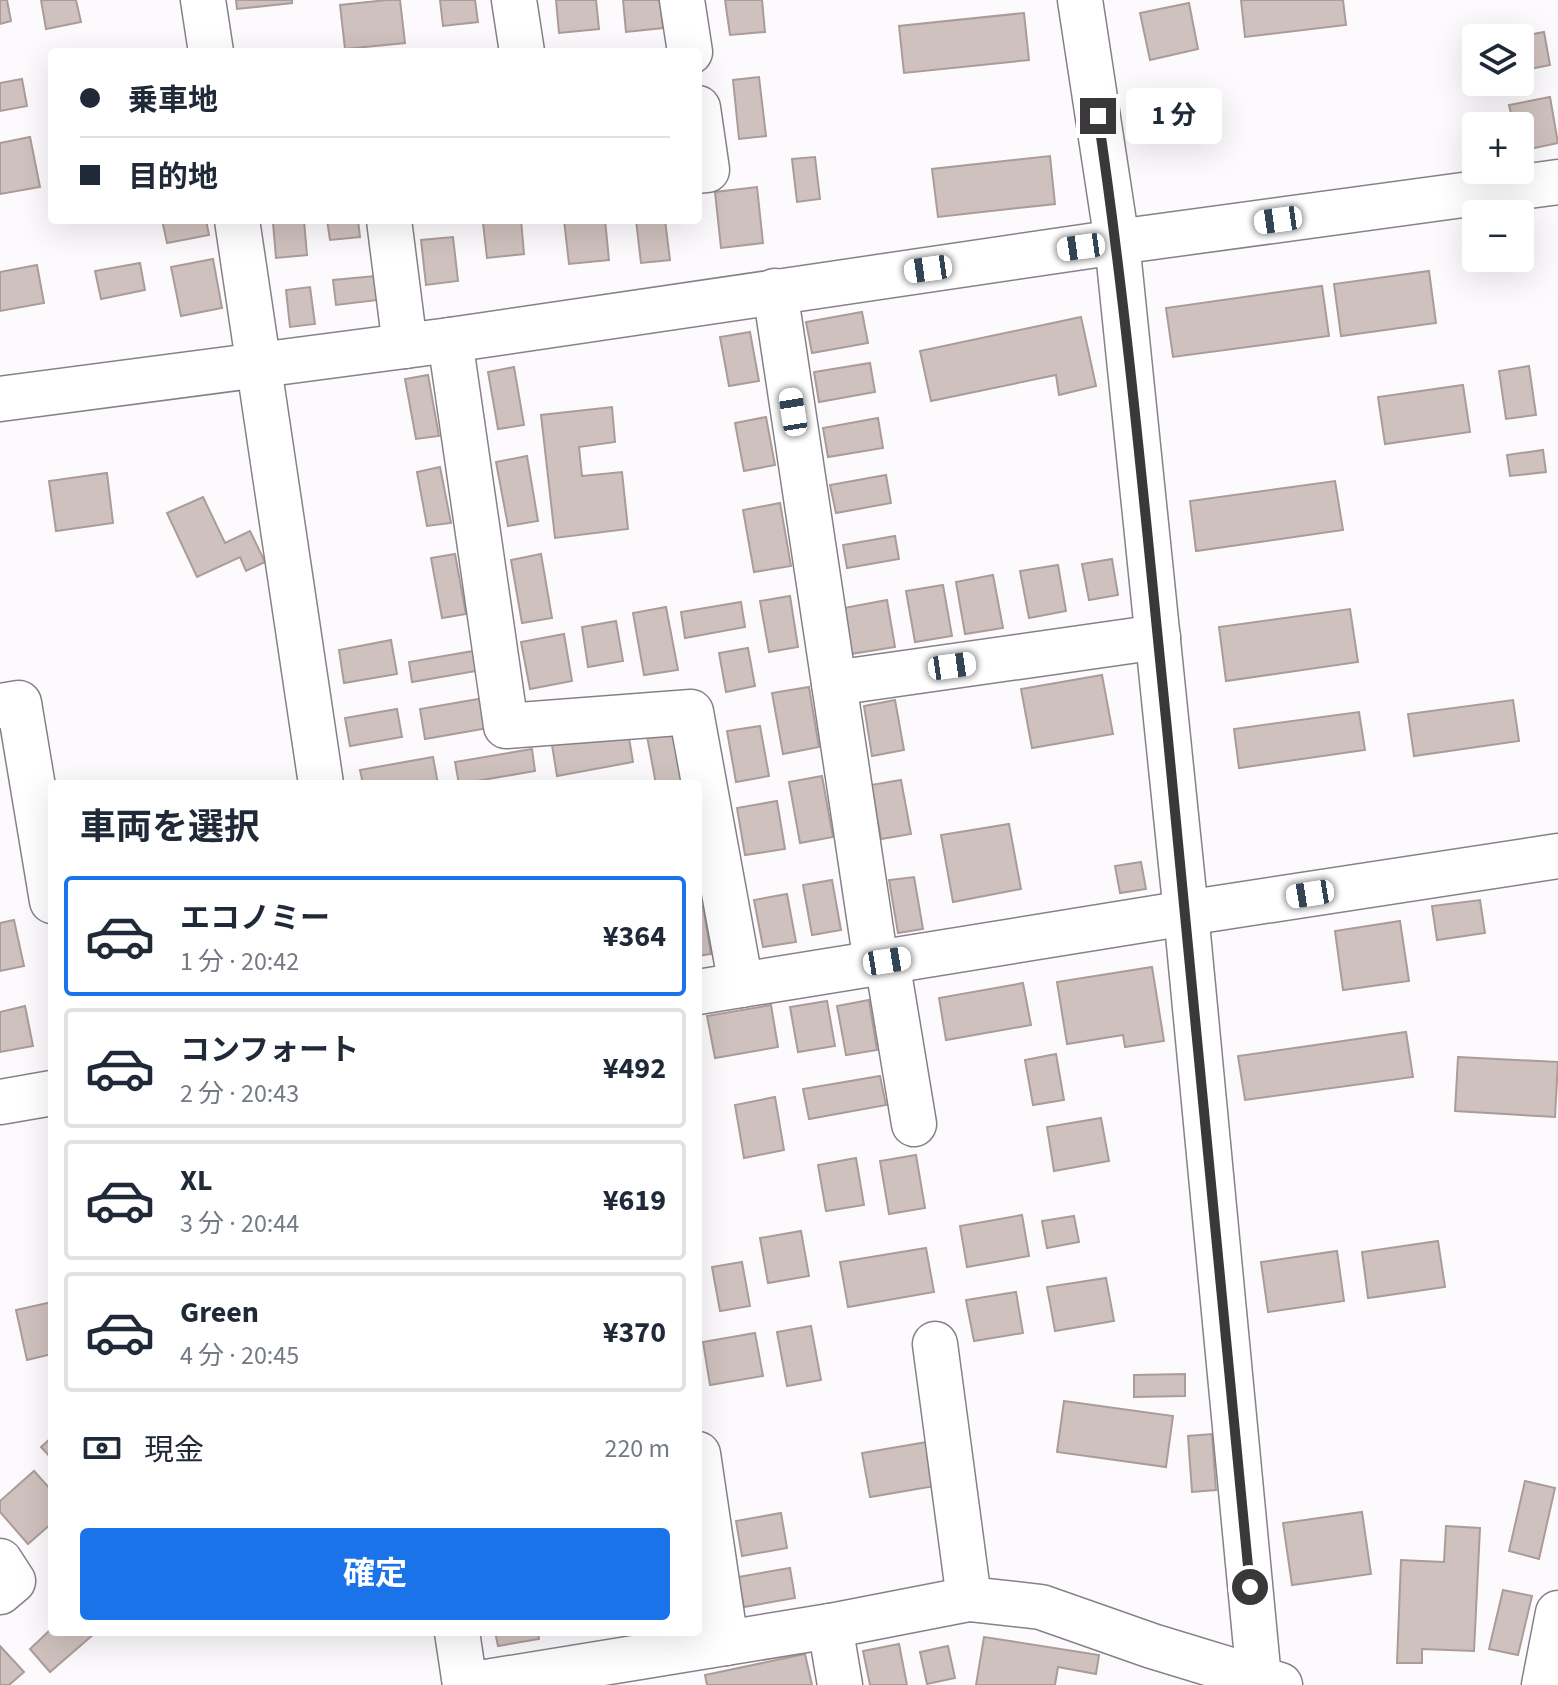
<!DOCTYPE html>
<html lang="ja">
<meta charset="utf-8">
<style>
:root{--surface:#fff;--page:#f6f6f7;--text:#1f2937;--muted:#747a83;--line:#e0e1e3;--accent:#1a73e8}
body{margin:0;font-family:"Source Sans 3","Noto Sans JP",sans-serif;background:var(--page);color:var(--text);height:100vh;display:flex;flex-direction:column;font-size:30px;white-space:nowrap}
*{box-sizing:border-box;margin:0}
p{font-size:26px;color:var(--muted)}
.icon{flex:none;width:44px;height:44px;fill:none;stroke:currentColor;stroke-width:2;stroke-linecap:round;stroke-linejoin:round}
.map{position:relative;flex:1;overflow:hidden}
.drawer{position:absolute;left:48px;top:780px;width:654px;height:856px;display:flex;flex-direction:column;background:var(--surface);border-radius:8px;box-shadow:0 8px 32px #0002}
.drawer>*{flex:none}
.hud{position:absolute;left:48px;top:48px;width:654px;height:176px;border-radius:8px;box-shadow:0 8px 32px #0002;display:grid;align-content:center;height:176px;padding:0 32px;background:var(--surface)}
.buttons{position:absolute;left:1462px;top:24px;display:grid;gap:16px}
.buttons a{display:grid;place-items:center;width:72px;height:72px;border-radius:8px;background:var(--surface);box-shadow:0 8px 32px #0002;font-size:40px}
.end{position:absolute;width:36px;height:36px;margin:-18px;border:10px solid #3b383c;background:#fff;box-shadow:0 0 0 4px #fff}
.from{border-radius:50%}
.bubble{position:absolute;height:56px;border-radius:8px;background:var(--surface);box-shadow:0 8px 32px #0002;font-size:26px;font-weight:700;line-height:56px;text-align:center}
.car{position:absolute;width:24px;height:48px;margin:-24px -12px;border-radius:10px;box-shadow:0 0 6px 2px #0007;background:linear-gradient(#fff 24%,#345 0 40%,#fff 0 76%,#345 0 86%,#fff 0)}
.hud b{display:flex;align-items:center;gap:28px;height:76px;font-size:30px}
.hud b+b{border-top:2px solid var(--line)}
.hud i{width:20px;height:20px;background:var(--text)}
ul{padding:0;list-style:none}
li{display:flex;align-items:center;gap:24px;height:120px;margin:0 16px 12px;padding:0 16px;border:4px solid var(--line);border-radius:8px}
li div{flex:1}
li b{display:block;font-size:30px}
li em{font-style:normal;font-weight:700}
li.active{border-color:var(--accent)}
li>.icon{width:72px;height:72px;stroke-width:1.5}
h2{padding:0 32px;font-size:36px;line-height:96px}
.pay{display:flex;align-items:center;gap:20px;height:88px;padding:0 32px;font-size:30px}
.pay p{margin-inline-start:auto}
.button{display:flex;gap:16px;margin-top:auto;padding:16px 32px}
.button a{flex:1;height:92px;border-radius:8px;background:var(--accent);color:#fff;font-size:32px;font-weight:700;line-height:92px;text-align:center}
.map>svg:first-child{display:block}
</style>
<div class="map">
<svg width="1558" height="1685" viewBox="0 0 1558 1685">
<rect width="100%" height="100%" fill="#fdfafe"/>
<g fill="#cfc1bd" stroke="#aa9c98" stroke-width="2">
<polygon points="0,0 7,0 11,21 0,24"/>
<polygon points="41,0 76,0 81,22 46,29"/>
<polygon points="236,0 292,0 292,3 237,9"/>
<polygon points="387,0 400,0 405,43 345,49 340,5"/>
<polygon points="440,0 475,0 478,22 443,26"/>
<polygon points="556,0 596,0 599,29 559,33"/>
<polygon points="623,0 660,0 663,28 626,32"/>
<polygon points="725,0 762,0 765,32 730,35"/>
<polygon points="1241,0 1343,0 1346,25 1245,37"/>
<polygon points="1189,3 1198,49 1150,60 1140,13"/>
<polygon points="1024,13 1029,60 904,73 899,26"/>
<polygon points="1544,32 1550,65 1520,71 1520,38 1513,38"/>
<polygon points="759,77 766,136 739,139 733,80"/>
<polygon points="22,79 27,106 0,111 0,83"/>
<polygon points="1550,97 1558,143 1520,151 1520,126 1514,126 1509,105"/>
<polygon points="30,137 40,187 0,194 0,143"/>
<polygon points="1050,156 1055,204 938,217 932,169"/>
<polygon points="815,157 820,199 797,202 792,159"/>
<polygon points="757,187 763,243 721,248 715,192"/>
<polygon points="162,220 206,220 209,235 167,243"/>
<polygon points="304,220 307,255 276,258 273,223"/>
<polygon points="327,220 358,220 360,237 330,240"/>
<polygon points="506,220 521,220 524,254 487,258 483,223"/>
<polygon points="564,220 605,220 609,260 569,264"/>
<polygon points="636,220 665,220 670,260 641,263"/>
<polygon points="453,237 458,281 426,285 421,240"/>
<polygon points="213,259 222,308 181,316 171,267"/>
<polygon points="140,263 145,290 101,299 95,271"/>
<polygon points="37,265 44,303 0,311 0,272"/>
<polygon points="1429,271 1436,323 1341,336 1334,284"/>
<polygon points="375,276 378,300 336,305 333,280"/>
<polygon points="1322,286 1329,336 1173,357 1166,308"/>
<polygon points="310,287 315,324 290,327 286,290"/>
<polygon points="862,312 868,343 812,353 806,322"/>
<polygon points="1081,317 1096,386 1059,395 1056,375 931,401 920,351"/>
<polygon points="750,332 759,381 729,386 720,337"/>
<polygon points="870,363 875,392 819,402 814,372"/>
<polygon points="1529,366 1536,415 1506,419 1499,371"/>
<polygon points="514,367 524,425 498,429 488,372"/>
<polygon points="428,375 439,436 416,439 405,379"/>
<polygon points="1463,385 1470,432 1385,444 1378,397"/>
<polygon points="612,407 615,442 579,447 582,476 622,472 628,529 555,538 541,415"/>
<polygon points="766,417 775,465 744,471 735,423"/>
<polygon points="878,418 883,448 828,457 823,428"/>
<polygon points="1543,450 1546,472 1510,476 1507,455"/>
<polygon points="527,456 538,521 508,526 496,462"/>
<polygon points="440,467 451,523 427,526 417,472"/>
<polygon points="107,473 113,523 56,531 49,481"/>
<polygon points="886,475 891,503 836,513 830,485"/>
<polygon points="1335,481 1343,530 1196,551 1190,501"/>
<polygon points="203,497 225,543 250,531 265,562 246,571 240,557 197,577 167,513"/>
<polygon points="780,503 791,566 754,572 743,510"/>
<polygon points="895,536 899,559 847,568 843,545"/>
<polygon points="455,554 466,614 442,618 431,558"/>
<polygon points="541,554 552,618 522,623 511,560"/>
<polygon points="1112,559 1118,595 1089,600 1082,564"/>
<polygon points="1058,565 1066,611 1029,618 1020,571"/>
<polygon points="993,575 1003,628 965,634 956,582"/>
<polygon points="943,585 952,636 915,642 906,591"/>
<polygon points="790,596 798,647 769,652 760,601"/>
<polygon points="887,600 895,647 851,654 844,608"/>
<polygon points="741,602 745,627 685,638 681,612"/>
<polygon points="666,607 678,670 644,675 633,613"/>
<polygon points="1350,609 1358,662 1226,681 1219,627"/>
<polygon points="616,621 623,661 588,667 582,627"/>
<polygon points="564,634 572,681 530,689 521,642"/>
<polygon points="391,640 397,674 344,683 339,650"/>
<polygon points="748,648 755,686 726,692 719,653"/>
<polygon points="473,651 476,671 412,682 409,662"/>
<polygon points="1102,675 1113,734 1032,748 1021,689"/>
<polygon points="809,687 819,747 783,754 772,693"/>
<polygon points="490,697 494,727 425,739 420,709"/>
<polygon points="895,700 904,750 872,756 864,706"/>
<polygon points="1513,700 1519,741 1414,756 1408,714"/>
<polygon points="397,709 402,737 350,746 345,718"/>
<polygon points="1359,712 1365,750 1239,768 1234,729"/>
<polygon points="760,726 769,776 736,782 727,731"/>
<polygon points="676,731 685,782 656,784 647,736"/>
<polygon points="628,732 633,762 557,776 552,745"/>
<polygon points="532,749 535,771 459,784 455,762"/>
<polygon points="433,757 438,784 363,784 360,770"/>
<polygon points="822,776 833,837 800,843 789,782"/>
<polygon points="901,780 911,834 881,839 871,785"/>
<polygon points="777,801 785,849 745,855 737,808"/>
<polygon points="1009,824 1021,889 953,902 941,835"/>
<polygon points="1141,862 1146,889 1120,893 1115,866"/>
<polygon points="914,877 923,929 898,933 889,880"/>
<polygon points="832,880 841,930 812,935 803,885"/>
<polygon points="787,894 796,942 763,947 754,900"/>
<polygon points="1480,900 1485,933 1437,940 1432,906"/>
<polygon points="703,906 711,954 698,956 698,907"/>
<polygon points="14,920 24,966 0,971 0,923"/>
<polygon points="1400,921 1409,981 1343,990 1335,931"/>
<polygon points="1152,967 1164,1041 1125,1047 1123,1035 1067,1044 1057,982"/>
<polygon points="1023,983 1031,1025 946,1040 939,998"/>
<polygon points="869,1000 877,1050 846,1055 837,1006"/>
<polygon points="827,1001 835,1046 798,1052 790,1007"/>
<polygon points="771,1005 778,1047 715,1058 707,1016"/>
<polygon points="25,1006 33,1046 0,1052 0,1012"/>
<polygon points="1406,1032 1413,1077 1245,1100 1238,1056"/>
<polygon points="1056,1054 1064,1100 1033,1105 1025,1060"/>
<polygon points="1458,1057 1558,1062 1555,1117 1455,1111"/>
<polygon points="880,1076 886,1105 809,1119 803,1089"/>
<polygon points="775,1097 784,1150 744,1158 735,1105"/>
<polygon points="1101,1118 1109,1161 1054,1171 1047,1127"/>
<polygon points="916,1155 925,1208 889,1214 880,1161"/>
<polygon points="856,1158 864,1205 826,1211 818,1165"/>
<polygon points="1022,1215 1029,1256 967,1267 960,1226"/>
<polygon points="1074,1216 1079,1242 1047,1248 1042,1221"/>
<polygon points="801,1231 809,1276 768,1283 760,1238"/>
<polygon points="1438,1241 1445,1287 1368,1298 1362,1252"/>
<polygon points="926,1248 934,1292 848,1307 840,1262"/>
<polygon points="1337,1251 1344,1301 1268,1312 1261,1262"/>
<polygon points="742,1262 750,1306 720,1311 712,1267"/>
<polygon points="1106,1278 1114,1321 1055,1331 1047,1287"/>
<polygon points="1016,1292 1023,1333 974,1341 966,1300"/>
<polygon points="52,1302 52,1354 27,1360 16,1310"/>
<polygon points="811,1326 821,1380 787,1386 777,1332"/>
<polygon points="755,1333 763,1376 710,1385 703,1342"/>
<polygon points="1185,1374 1185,1396 1134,1397 1134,1375"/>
<polygon points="1064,1401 1173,1416 1166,1467 1057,1452"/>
<polygon points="1212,1434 1216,1490 1192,1492 1188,1436"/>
<polygon points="52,1437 52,1459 41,1447"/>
<polygon points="927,1442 935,1486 870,1497 862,1453"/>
<polygon points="34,1471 52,1491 52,1523 28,1544 0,1512 0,1501"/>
<polygon points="1525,1481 1555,1488 1539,1559 1509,1551"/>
<polygon points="1362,1512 1371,1574 1292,1585 1283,1523"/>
<polygon points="781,1513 787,1548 742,1556 736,1521"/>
<polygon points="1446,1526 1480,1528 1474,1651 1422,1649 1422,1663 1397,1663 1401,1560 1444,1562"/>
<polygon points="790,1568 795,1598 744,1607 738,1577"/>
<polygon points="1503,1590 1532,1596 1518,1655 1489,1649"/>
<polygon points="52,1628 52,1632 94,1634 50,1672 30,1649"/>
<polygon points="495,1632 538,1632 539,1639 498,1646"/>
<polygon points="984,1637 1099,1655 1096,1674 1058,1667 1055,1685 976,1685"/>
<polygon points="899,1644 907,1685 870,1685 863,1651"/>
<polygon points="0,1646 24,1672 9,1685 0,1685"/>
<polygon points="948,1646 955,1678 927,1684 920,1652"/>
<polygon points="805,1654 812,1685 707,1685 705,1675"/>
</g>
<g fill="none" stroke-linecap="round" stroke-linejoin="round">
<defs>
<g id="minor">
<polyline points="203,0 211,52"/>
<polyline points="514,0 522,52"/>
<polyline points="682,0 690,52"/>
<polyline points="1080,0 1117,242 1186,913 1259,1679"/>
<polyline points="698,108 707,170 698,171"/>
<polyline points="237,220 321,784"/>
<polyline points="389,220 405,346"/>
<polyline points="775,291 876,963"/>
<polyline points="450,340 506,726 691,712 741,985"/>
<polyline points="834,683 1158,637"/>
<polyline points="0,706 19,703 52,901"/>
<polyline points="887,961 914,1124"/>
<polyline points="698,992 1186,913 1558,856"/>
<polyline points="0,1102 52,1093"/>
<polyline points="935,1344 969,1599"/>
<polyline points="698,1454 726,1643"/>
<polyline points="0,1561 13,1581 0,1592"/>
<polyline points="830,1626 840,1685"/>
<polyline points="457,1632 465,1685"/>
<polyline points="468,1685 830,1626 969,1599 1041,1607 1152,1646 1280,1685"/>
<polyline points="1544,1685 1558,1613"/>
</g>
<polyline id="tertiary" points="0,399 450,340 1117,242 1558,182"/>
</defs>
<use href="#minor" stroke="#878089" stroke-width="47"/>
<use href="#tertiary" stroke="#878089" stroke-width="47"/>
<use href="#minor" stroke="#fff" stroke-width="44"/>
<use href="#tertiary" stroke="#fff" stroke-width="44"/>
</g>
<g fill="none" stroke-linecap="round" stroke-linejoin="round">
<path stroke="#3b383c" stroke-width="10" d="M1098,116C1128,319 1146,524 1167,729C1196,1015 1224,1301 1250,1587"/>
</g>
</svg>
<div class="buttons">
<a><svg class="icon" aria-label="layers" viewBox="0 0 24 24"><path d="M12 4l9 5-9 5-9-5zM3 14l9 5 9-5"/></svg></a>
<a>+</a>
<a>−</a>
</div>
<i class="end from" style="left:1250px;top:1587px"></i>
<i class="end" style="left:1098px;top:116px"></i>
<div class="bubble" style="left:1126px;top:88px;width:96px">1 分</div>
<i class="car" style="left:1278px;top:220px;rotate:262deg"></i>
<i class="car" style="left:1081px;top:247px;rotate:262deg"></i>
<i class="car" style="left:928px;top:269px;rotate:262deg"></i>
<i class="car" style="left:793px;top:412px;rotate:351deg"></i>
<i class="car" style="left:952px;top:666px;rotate:82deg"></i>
<i class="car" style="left:1310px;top:894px;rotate:261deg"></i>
<i class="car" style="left:887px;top:961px;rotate:81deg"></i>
<div class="hud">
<b><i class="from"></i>乗車地</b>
<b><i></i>目的地</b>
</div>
<section class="drawer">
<h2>車両を選択</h2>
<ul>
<li class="active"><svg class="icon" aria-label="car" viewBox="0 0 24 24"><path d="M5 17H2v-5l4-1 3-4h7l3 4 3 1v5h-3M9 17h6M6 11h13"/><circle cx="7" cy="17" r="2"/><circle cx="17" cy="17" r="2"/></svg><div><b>エコノミー</b><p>1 分 · 20:42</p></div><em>¥364</em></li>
<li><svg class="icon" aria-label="car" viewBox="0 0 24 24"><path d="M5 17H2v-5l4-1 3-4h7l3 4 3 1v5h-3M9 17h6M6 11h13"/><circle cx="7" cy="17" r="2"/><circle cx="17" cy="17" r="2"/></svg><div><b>コンフォート</b><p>2 分 · 20:43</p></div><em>¥492</em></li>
<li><svg class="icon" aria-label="car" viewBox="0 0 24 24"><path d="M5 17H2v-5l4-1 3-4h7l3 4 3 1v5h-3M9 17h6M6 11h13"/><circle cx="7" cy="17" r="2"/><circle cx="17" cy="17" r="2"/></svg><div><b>XL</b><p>3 分 · 20:44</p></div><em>¥619</em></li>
<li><svg class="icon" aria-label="car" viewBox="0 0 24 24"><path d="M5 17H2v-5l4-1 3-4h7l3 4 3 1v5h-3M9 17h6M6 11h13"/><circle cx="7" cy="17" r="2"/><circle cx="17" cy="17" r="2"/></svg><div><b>Green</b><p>4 分 · 20:45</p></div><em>¥370</em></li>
</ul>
<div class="pay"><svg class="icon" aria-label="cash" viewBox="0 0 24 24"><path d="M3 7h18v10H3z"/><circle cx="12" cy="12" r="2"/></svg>現金<p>220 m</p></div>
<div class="button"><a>確定</a></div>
</section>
</div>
